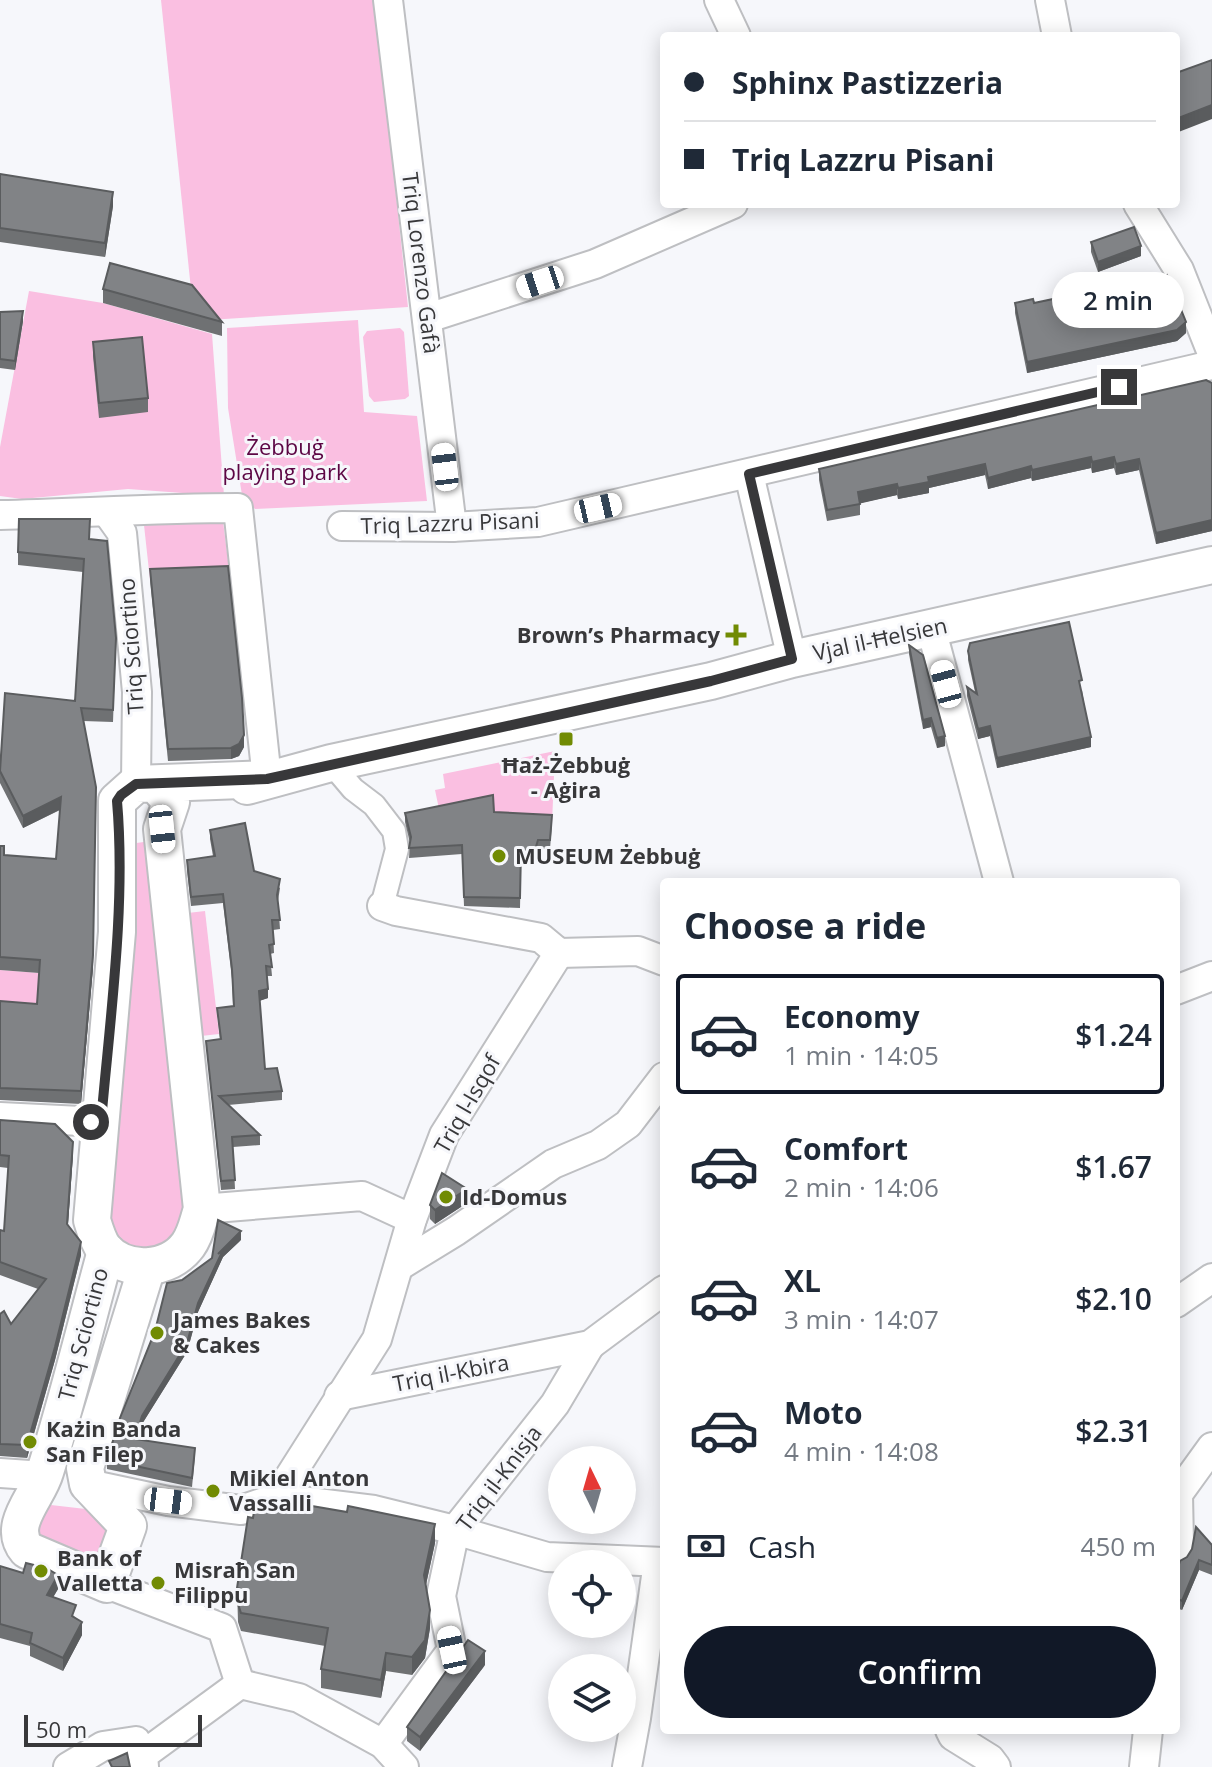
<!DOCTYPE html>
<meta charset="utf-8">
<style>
:root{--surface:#fff;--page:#f6f6f7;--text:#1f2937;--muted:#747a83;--line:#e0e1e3;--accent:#111827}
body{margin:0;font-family:"Open Sans",sans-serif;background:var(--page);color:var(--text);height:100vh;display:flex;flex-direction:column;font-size:30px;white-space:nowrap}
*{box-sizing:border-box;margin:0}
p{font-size:26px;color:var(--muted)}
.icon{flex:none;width:44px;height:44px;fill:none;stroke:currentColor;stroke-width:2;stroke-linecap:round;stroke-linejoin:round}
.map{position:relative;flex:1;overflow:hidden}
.drawer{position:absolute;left:660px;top:878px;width:520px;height:856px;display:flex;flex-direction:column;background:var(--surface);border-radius:8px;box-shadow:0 4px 20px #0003}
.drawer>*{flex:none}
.banner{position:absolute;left:660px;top:32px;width:520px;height:176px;border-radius:8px;box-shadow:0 4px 20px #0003;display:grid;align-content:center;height:176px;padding:0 24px;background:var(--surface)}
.needle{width:52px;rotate:355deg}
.controls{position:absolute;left:548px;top:1446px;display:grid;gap:16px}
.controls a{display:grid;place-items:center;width:88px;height:88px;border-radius:50%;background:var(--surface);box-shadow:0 4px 20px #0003;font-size:40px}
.scale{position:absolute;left:24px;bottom:20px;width:178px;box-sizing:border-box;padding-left:8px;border:4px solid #38383a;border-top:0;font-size:22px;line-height:28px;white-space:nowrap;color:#38383a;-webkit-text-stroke:6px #f6f7fb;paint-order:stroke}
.end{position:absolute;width:36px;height:36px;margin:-18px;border:10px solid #38383a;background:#fff;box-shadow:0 0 0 4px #fff}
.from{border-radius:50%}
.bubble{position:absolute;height:56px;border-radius:28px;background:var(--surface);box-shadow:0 4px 20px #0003;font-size:26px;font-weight:600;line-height:56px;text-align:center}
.car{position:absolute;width:24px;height:48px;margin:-24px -12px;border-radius:10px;box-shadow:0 0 6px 2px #0007;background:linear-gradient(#fff 24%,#345 0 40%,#fff 0 76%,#345 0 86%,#fff 0)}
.banner b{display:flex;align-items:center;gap:28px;height:76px;font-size:30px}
.banner b+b{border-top:2px solid var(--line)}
.banner i{width:20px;height:20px;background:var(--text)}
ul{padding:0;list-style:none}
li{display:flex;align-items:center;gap:24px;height:120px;margin:0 16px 12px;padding:0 8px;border:4px solid transparent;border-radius:8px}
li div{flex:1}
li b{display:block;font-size:30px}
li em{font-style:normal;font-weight:600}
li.current{border-color:var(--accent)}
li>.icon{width:72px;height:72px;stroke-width:1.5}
h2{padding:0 24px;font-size:36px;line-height:96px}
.pay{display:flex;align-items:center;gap:20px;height:88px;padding:0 24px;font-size:30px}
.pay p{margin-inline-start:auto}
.action{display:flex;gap:16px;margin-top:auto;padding:16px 24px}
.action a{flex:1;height:92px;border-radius:48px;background:var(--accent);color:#fff;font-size:32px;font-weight:600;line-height:92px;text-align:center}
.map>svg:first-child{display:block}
</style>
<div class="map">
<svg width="1212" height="1767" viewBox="0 0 1212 1767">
<rect width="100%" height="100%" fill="#f6f7fb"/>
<g fill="#fabfe1">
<polygon points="161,0 375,0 408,307 209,320 192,299"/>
<polygon points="29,291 103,303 212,334 224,496 128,489 22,499 0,496 0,447"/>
<polygon points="358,320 364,412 417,416 427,501 255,509 242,495 228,408 227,328"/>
<polygon points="400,328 404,332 409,396 405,399 374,402 369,396 363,337 367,331"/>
<polygon points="223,521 230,577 150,580 144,525"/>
<polygon points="555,751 552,824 494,821 494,794 493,804 439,809 435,790 445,788 443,774"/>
<polygon points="151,841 184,1220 159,1257 104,1237 129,844"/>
<polygon points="205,911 219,1034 192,1037 179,914"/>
<polygon points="0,970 40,973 36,1016 0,1013"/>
<polygon points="51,1505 103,1511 114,1519 99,1559 42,1548 32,1528 45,1507"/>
</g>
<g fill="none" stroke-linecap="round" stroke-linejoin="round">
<defs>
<polyline id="pedestrian" points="331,763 353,789 374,805 394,831 397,849 382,906"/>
<g id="minor">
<polyline points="388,0 452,527"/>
<polyline points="719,0 736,36"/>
<polyline points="1050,0 1057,36"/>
<polyline points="1138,204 1179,270 1212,353"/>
<polyline points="428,318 595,264 733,204"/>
<polyline points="749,474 792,659"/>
<polyline points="107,512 122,533 137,692 136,784"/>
<path d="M0,515C80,513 159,508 238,508L267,779"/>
<polyline points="342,526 452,527 538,522 1212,365"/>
<polyline points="931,628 999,882"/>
<polyline points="382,906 396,911 541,938 559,953 638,951 664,961"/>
<polyline points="1176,990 1212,976"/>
<polyline points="0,1117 101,1122"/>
<polyline points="202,1209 362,1196 412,1219"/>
<polyline points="399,1266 456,1231 553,1164 598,1145 628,1124 664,1077"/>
<polyline points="1176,1303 1212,1278"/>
<polyline points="339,1396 590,1345 664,1290"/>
<polyline points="0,1473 44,1476"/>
<polyline points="88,1484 168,1501 241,1510 276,1498 374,1510 455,1530 547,1557 664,1562"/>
<polyline points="276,1498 377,1339 412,1219 444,1135 559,953"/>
<polyline points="1176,1554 1179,1544 1178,1494 1212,1447"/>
<polyline points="107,1584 222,1628 240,1684"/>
<polyline points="240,1684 299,1698 383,1744 404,1767"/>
<polyline points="950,1730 953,1736 990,1759 996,1767"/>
<polyline points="383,1744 452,1650 441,1596 455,1530 555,1404 590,1345"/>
<polyline points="68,1767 103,1746 136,1741 143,1755"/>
<polyline points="144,1767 143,1755 240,1684"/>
<polyline points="627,1767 636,1718 658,1562"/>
<polyline points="1144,1767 1148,1730"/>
</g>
<g id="tertiary">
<path d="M156,784L171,802L162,829L202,1209C198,1221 196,1234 188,1245C169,1271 126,1274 104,1249C98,1241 95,1230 92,1220L117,932V801L136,784L267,779"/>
<polyline points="247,786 331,763 711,681 792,659 1212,565"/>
<path d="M106,1251C86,1324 68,1399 45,1472C38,1497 6,1525 27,1550L107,1584L128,1526L88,1484L85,1468L147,1267"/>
</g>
</defs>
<use href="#pedestrian" stroke="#bebfc2" stroke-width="26"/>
<use href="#minor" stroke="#bebfc2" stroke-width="32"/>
<use href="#tertiary" stroke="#bebfc2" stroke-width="40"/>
<use href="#pedestrian" stroke="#fff" stroke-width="22"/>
<use href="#minor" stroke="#fff" stroke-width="28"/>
<use href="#tertiary" stroke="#fff" stroke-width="36"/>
</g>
<g fill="#6f7173">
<polygon points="0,174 113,206 105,257 0,242"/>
<polygon points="1091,242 1141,256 1098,272 1091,252"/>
<polygon points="103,289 222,322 222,336 103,303"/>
<polygon points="1015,303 1034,303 1186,333 1177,341 1027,373 1015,313"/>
<polygon points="0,312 23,321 15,370 0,368"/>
<polygon points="93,342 148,398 148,412 99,418 93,356"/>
<polygon points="1212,383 1212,531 1156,544 1139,470 1116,475 1114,468 1092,473 1091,468 1032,481 1031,478 988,489 985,475 929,488 929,493 898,499 897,495 860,503 860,515 827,521 819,480 819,469"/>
<polygon points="90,539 116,638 113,722 83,721 96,799 93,968 81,1104 0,1100 0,1001 37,1004 39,973 0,970 0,846 4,855 56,859 60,810 23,828 0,783 0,763 75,701 83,572 18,565 18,552"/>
<polygon points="150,569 244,747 239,756 231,759 168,761 150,580"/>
<polygon points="909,645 945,746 937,748 931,727 923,729 909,654"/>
<polygon points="968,651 1082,690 1091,747 997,768 990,736 978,739 967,696 967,687 975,692 968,660"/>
<polygon points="494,812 552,824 550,849 538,849 535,859 521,860 520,908 464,906 462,854 409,858 410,843 405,822 405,813"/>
<polygon points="210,830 254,871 280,888 278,901 280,929 273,930 274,953 270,954 272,976 267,976 268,998 259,1001 265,1069 282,1091 282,1100 228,1105 260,1135 260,1145 233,1147 235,1189 221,1190 206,1041 220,1040 217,1008 233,1006 232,979 223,903 191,906 187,870 187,860 213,856 210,839"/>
<polygon points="0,1120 73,1154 68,1225 81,1255 55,1360 27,1458 0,1456 0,1314 11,1324 38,1289 0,1275 0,1230 4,1231 8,1168 0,1167"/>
<polygon points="467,1203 435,1224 430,1219 430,1205"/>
<polygon points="241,1240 223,1257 198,1312 187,1352 142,1424 138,1440 195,1456 192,1487 107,1469 107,1460 182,1280"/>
<polygon points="435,1543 426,1585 430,1628 425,1658 412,1675 386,1671 381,1698 321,1688 321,1669 325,1646 241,1631 238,1622 237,1588"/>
<polygon points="1212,1545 1212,1575 1199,1570 1182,1610 1176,1608 1176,1574"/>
<polygon points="0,1566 58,1589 53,1597 76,1618 82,1635 63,1671 30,1656 30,1646 0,1638"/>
<polygon points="485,1665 420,1751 407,1741 407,1727"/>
</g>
<g fill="#5a5c5e">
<polygon points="1212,105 1212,119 1176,133 1176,119"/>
<polygon points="113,192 113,206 105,257 105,243"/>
<polygon points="1141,246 1141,256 1098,272 1098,262"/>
<polygon points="23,311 23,321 15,370 15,361"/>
<polygon points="1186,322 1186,333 1177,341 1027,373 1027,362"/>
<polygon points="1091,457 1091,468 1032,481 1032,470"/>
<polygon points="1114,457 1114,468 1092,473 1092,462"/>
<polygon points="1139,459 1139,470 1116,475 1116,464"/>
<polygon points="985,464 985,475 929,488 929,493 898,499 898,488 928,477"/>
<polygon points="1031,466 1031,478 988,489 988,478"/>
<polygon points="897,484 897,495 858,504 858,492"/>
<polygon points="1212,520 1212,531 1156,544 1156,533"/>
<polygon points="931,718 931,727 923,729 923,720"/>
<polygon points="990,726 990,736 978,739 978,729"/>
<polygon points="244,735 244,747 239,756 231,759 231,748"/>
<polygon points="945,736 945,746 937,748 937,738"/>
<polygon points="1091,737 1091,747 997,768 997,758"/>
<polygon points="96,787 93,968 81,1104 81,1091"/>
<polygon points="61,797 61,809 23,828 23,816"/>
<polygon points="268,989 268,998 259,1001 259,991"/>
<polygon points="73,1142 73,1154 67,1236 67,1224"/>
<polygon points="467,1189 467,1203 435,1224 435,1210"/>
<polygon points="241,1231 241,1240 223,1257 198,1312 187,1352 142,1424 135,1448 135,1439 142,1416 198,1303 218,1254"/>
<polygon points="81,1242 81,1255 55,1360 27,1458 27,1445"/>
<polygon points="435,1524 435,1543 424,1593 424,1575"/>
<polygon points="1199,1560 1199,1570 1182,1610 1182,1601"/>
<polygon points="58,1575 58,1589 47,1608 47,1595"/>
<polygon points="430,1610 430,1628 425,1658 412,1675 412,1657"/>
<polygon points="82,1622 82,1635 63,1671 63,1658"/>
<polygon points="485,1651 485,1665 420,1751 420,1737"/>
<polygon points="386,1653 386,1671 381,1698 381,1680"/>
</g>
<g fill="#818386" stroke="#5a5c5e" stroke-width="2">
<polygon points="1212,60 1212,105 1176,119 1176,73"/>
<polygon points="0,174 113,192 105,243 0,228"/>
<polygon points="1134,227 1141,246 1098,262 1091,242"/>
<polygon points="110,263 192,285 222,322 103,289"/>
<polygon points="1167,275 1186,322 1177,330 1027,362 1015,303 1033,299 1034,303"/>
<polygon points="23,311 15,361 0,359 0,312"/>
<polygon points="142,337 148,398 99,403 93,342"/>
<polygon points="1206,380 1212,383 1212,520 1156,533 1139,459 1116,464 1114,457 1092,462 1091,457 1032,470 1031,466 988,478 985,464 928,477 929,482 898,488 897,484 858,492 860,504 827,510 819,469"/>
<polygon points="19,519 90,519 89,539 107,541 116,638 113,710 81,708 96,787 93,955 81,1091 0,1088 0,1001 37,1004 40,960 0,957 0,846 4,846 4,855 56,859 61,797 23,816 0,771 5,693 75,701 84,559 18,552"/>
<polygon points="228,566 242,698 244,735 239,744 231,748 168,749 150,569"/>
<polygon points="1069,622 1082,680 1079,681 1091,737 997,758 990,726 978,729 967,687 977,694 968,651 970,643"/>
<polygon points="909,645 923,655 945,736 937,738 931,718 923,720"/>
<polygon points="493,795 494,812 552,815 550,840 538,840 535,850 521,851 520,898 464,897 462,845 409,848 411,837 405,813"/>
<polygon points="245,823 254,871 280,879 277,895 280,920 272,920 274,944 269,945 272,967 266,966 268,989 259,991 265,1069 277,1068 282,1091 219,1096 260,1135 232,1137 235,1180 221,1181 206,1041 221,1039 217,1008 234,1006 232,969 223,894 191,897 187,860 215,856 210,830"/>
<polygon points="0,1120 55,1124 73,1142 67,1224 81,1242 55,1347 27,1445 0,1444 0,1314 4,1311 11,1324 46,1279 0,1262 0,1230 4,1231 9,1156 0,1155"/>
<polygon points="442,1173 467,1189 435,1210 430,1205"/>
<polygon points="218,1220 241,1231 218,1254 223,1250 198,1303 187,1343 142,1416 135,1439 195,1448 192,1478 107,1460 120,1418 155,1331 167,1283 182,1280 212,1258"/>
<polygon points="271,1499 347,1512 348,1506 435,1524 424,1575 430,1610 425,1640 412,1657 386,1653 381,1680 321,1669 328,1628 241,1613 238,1604 241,1589 237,1588 248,1517 253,1518 255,1505"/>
<polygon points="1196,1527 1212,1545 1212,1565 1199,1560 1182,1601 1176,1598 1176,1574 1180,1561 1187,1557 1192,1549"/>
<polygon points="26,1563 46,1568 58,1575 47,1595 76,1605 72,1616 82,1622 63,1658 30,1643 32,1633 0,1624 0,1566 23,1573"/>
<polygon points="468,1640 485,1651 420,1737 407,1727"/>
<polygon points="127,1753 130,1767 112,1767 109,1761"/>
</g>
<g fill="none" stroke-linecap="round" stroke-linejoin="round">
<path stroke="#38383a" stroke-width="10" d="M91,1122H101C110,1018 126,905 117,801L121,795L136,784L267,779L711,681L792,659L749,474L1119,387"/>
</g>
<g fill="#718b03" stroke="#f6f7fb" stroke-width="3">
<path d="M732 623h8v8h8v8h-8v8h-8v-8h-8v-8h8z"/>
<rect x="558" y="731" width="16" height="16" rx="4"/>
<circle cx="499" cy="856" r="8"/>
<circle cx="446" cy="1197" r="8"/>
<circle cx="157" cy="1333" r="8"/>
<circle cx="30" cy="1442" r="8"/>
<circle cx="213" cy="1491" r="8"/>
<circle cx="41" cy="1571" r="8"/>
<circle cx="158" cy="1583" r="8"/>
</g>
<g text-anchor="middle" stroke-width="6" stroke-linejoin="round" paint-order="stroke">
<g font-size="22" fill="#38383a" stroke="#f6f7fb">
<text transform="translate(421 263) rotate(83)" y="8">Triq Lorenzo Gafà</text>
<text transform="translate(450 523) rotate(-2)" y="8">Triq Lazzru Pisani</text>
<text transform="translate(880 639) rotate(-12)" y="8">Vjal il-Ħelsien</text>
<text transform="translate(131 646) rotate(-94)" y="8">Triq Sciortino</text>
<text transform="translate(467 1104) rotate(-60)" y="8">Triq l-Isqof</text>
<text transform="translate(83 1334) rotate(-75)" y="8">Triq Sciortino</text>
<text transform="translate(451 1373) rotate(-11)" y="8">Triq il-Kbira</text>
<text transform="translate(499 1478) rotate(-53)" y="8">Triq il-Knisja</text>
</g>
<g font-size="22" fill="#5c0644" stroke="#f6f7fb">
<text x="285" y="455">Żebbuġ<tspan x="285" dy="25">playing park</tspan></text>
</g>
<g font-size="22" font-weight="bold" fill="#38383a" stroke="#f6f7fb" text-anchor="start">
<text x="720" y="643" text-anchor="end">Brown’s Pharmacy</text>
<text x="566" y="773" text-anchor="middle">Ħaż-Żebbuġ<tspan x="566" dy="25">- Aġira</tspan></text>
<text x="515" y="864">MUSEUM Żebbuġ</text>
<text x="462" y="1205">Id-Domus</text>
<text x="173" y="1328">James Bakes<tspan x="173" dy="25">&amp; Cakes</tspan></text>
<text x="46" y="1437">Każin Banda<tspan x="46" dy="25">San Filep</tspan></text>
<text x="229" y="1486">Mikiel Anton<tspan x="229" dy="25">Vassalli</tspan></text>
<text x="57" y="1566">Bank of<tspan x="57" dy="25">Valletta</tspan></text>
<text x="174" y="1578">Misraħ San<tspan x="174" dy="25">Filippu</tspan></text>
</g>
</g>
</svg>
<div class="controls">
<a><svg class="needle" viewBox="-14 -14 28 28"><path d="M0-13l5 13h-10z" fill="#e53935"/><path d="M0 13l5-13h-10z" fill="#747a83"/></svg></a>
<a><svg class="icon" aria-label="locate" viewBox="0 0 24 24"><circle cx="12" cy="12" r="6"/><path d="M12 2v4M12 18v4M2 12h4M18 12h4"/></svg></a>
<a><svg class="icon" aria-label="layers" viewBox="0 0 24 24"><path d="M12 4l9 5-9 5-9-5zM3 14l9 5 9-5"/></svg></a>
</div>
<div class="scale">50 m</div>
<i class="end from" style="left:91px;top:1122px"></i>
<i class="end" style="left:1119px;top:387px"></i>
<div class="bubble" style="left:1052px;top:272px;width:132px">2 min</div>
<i class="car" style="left:540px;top:282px;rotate:252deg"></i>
<i class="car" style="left:445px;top:467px;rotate:353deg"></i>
<i class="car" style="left:598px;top:508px;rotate:77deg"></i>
<i class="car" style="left:946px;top:684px;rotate:345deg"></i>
<i class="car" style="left:162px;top:829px;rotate:174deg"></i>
<i class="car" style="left:168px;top:1501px;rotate:97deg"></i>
<i class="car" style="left:452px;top:1650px;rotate:348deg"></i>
<div class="banner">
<b><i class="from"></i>Sphinx Pastizzeria</b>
<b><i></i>Triq Lazzru Pisani</b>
</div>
<section class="drawer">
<h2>Choose a ride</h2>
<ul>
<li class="current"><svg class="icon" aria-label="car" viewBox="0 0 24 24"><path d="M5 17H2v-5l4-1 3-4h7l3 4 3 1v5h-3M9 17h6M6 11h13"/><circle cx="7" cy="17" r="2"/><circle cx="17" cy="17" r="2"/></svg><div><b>Economy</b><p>1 min · 14:05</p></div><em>$1.24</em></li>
<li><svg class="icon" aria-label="car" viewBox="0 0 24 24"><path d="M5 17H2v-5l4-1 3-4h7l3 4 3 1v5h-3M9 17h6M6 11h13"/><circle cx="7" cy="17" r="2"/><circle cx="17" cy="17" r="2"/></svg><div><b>Comfort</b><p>2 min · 14:06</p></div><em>$1.67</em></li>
<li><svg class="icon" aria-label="car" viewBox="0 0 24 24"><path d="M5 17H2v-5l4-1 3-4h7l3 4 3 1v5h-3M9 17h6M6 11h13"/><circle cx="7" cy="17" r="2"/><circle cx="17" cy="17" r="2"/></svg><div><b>XL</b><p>3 min · 14:07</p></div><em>$2.10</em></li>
<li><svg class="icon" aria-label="car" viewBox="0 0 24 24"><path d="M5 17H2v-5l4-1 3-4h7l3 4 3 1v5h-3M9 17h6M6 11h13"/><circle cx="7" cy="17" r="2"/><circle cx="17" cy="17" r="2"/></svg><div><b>Moto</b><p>4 min · 14:08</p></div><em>$2.31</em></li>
</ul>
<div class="pay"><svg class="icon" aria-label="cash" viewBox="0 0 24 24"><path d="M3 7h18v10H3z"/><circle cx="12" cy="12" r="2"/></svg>Cash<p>450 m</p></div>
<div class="action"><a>Confirm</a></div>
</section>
</div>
